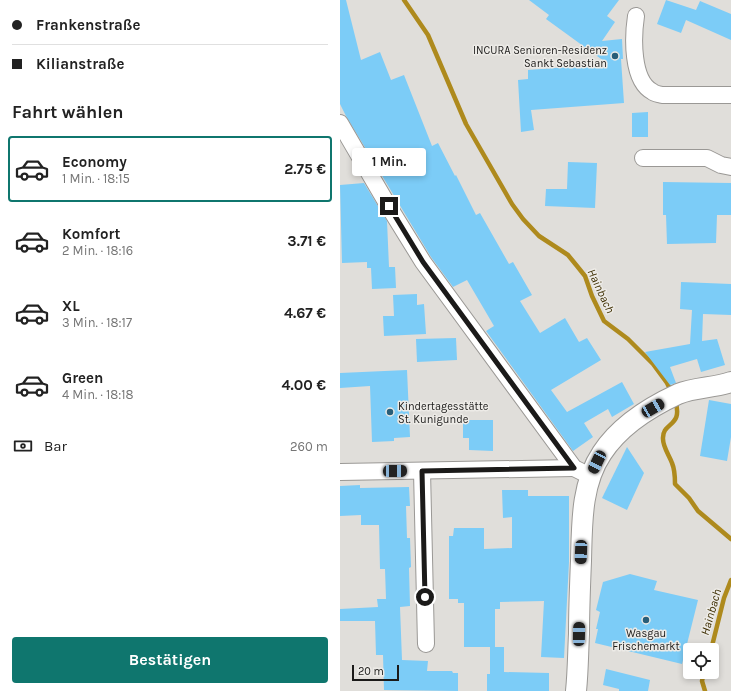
<!DOCTYPE html>
<html lang="de">
<meta charset="utf-8">
<style>
:root{--surface:#fff;--page:#f2f2f2;--text:#222;--muted:#767676;--line:#e0e0e0;--accent:#0f766e}
body{margin:0;font-family:Karla,sans-serif;background:var(--page);color:var(--text);height:100vh;display:flex;flex-direction:column;font-size:15px;white-space:nowrap}
*{box-sizing:border-box;margin:0}
p{font-size:13px;color:var(--muted)}
.icon{flex:none;width:22px;height:22px;fill:none;stroke:currentColor;stroke-width:2;stroke-linecap:round;stroke-linejoin:round}
.map{position:relative;flex:1;overflow:hidden}
.side{display:flex;flex-direction:column;background:var(--surface);width:340px}
.side>*{flex:none}
.banner{display:grid;align-content:center;height:88px;padding:0 12px;background:var(--surface)}
.buttons{position:absolute;left:343px;top:643px;display:grid;gap:8px}
.buttons a{display:grid;place-items:center;width:36px;height:36px;border-radius:4px;background:var(--surface);box-shadow:0 2px 6px #0003;font-size:20px}
.scale{position:absolute;left:12px;bottom:10px;width:47px;box-sizing:border-box;padding-left:4px;border:2px solid #1b1a19;border-top:0;font-size:11px;line-height:14px;white-space:nowrap;color:#1b1a19;-webkit-text-stroke:3px #edebe7;paint-order:stroke}
.end{position:absolute;width:18px;height:18px;margin:-9px;border:5px solid #1b1a19;background:#fff;box-shadow:0 0 0 2px #fff}
.from{border-radius:50%}
.bubble{position:absolute;height:28px;border-radius:4px;background:var(--surface);box-shadow:0 2px 6px #0003;font-size:13px;font-weight:700;line-height:28px;text-align:center}
.car{position:absolute;width:12px;height:24px;margin:-12px -6px;border-radius:5px;box-shadow:0 0 3px 1px #0007;background:linear-gradient(#222 24%,#8ab4d8 0 40%,#222 0 76%,#8ab4d8 0 86%,#222 0)}
.banner b{display:flex;align-items:center;gap:14px;height:38px;font-size:15px}
.banner b+b{border-top:1px solid var(--line)}
.banner i{width:10px;height:10px;background:var(--text)}
ul{padding:0;list-style:none}
li{display:flex;align-items:center;gap:12px;height:66px;margin:0 8px 6px;padding:0 4px;border:2px solid transparent;border-radius:4px}
li div{flex:1}
li b{display:block;font-size:15px}
li em{font-style:normal;font-weight:700}
li.selected{border-color:var(--accent)}
li>.icon{width:36px;height:36px;stroke-width:1.5}
h2{padding:0 12px;font-size:18px;line-height:48px}
.pay{display:flex;align-items:center;gap:10px;height:44px;padding:0 12px;font-size:15px}
.pay p{margin-inline-start:auto}
.button{display:flex;gap:8px;margin-top:auto;padding:8px 12px}
.button a{flex:1;height:46px;border-radius:4px;background:var(--accent);color:#fff;font-size:16px;font-weight:700;line-height:46px;text-align:center}
main{display:flex;flex:1;min-height:0}
.map>svg:first-child{display:block}
</style>
<main>
<section class="side">
<div class="banner">
<b><i class="from"></i>Frankenstraße</b>
<b><i></i>Kilianstraße</b>
</div>
<h2>Fahrt wählen</h2>
<ul>
<li class="selected"><svg class="icon" aria-label="car" viewBox="0 0 24 24"><path d="M5 17H2v-5l4-1 3-4h7l3 4 3 1v5h-3M9 17h6M6 11h13"/><circle cx="7" cy="17" r="2"/><circle cx="17" cy="17" r="2"/></svg><div><b>Economy</b><p>1 Min. · 18:15</p></div><em>2.75 €</em></li>
<li><svg class="icon" aria-label="car" viewBox="0 0 24 24"><path d="M5 17H2v-5l4-1 3-4h7l3 4 3 1v5h-3M9 17h6M6 11h13"/><circle cx="7" cy="17" r="2"/><circle cx="17" cy="17" r="2"/></svg><div><b>Komfort</b><p>2 Min. · 18:16</p></div><em>3.71 €</em></li>
<li><svg class="icon" aria-label="car" viewBox="0 0 24 24"><path d="M5 17H2v-5l4-1 3-4h7l3 4 3 1v5h-3M9 17h6M6 11h13"/><circle cx="7" cy="17" r="2"/><circle cx="17" cy="17" r="2"/></svg><div><b>XL</b><p>3 Min. · 18:17</p></div><em>4.67 €</em></li>
<li><svg class="icon" aria-label="car" viewBox="0 0 24 24"><path d="M5 17H2v-5l4-1 3-4h7l3 4 3 1v5h-3M9 17h6M6 11h13"/><circle cx="7" cy="17" r="2"/><circle cx="17" cy="17" r="2"/></svg><div><b>Green</b><p>4 Min. · 18:18</p></div><em>4.00 €</em></li>
</ul>
<div class="pay"><svg class="icon" aria-label="cash" viewBox="0 0 24 24"><path d="M3 7h18v10H3z"/><circle cx="12" cy="12" r="2"/></svg>Bar<p>260 m</p></div>
<div class="button"><a>Bestätigen</a></div>
</section>
<div class="map">
<svg width="391" height="691" viewBox="0 0 391 691">
<rect width="100%" height="100%" fill="#e0deda"/>
<g fill="none" stroke-linecap="round" stroke-linejoin="round">
<g stroke="#ae8a1d" stroke-width="4.5">
<polyline points="64,0 88,35 126,124 172,204 183,219 199,236 228,255 237,266 245,276 252,296 264,321 288,339 313,364 327,383 331,391"/>
<path d="M335,400C344,428 322,421 323,439C323,447 329,455 332,463C335,470 335,477 335,484L349,498L358,511L391,539"/>
<polyline points="371,650 384,598 391,580"/>
<polyline points="364,672 362,681 365,691"/>
</g>
</g>
<g fill="#7cccf7">
<polygon points="0,0 6,0 21,60 40,52 51,80 64,75 92,146 98,143 115,176 116,175 136,215 140,213 169,264 173,262 192,295 180,301 200,333 225,318 239,342 247,338 261,360 211,390 227,412 282,382 294,404 272,417 268,409 244,423 253,437 233,451 146,331 154,326 127,280 113,287 91,257 6,116 0,104"/>
<polygon points="189,0 279,0 267,16 275,22 262,41 282,39 283,59 281,59 284,103 191,110 194,130 181,132 178,80 188,79 188,70 268,64 206,19 209,15"/>
<polygon points="326,0 356,10 360,1 391,14 391,40 346,20 341,33 317,24"/>
<polygon points="308,112 308,137 292,137 292,113"/>
<polygon points="228,162 257,163 255,208 205,206 206,189 227,189"/>
<polygon points="323,182 391,183 391,215 377,215 376,243 327,244 326,215 323,215"/>
<polygon points="24,183 47,221 49,267 55,267 56,288 32,289 31,268 27,268 27,262 2,263 0,185"/>
<polygon points="341,282 391,284 391,315 363,314 362,341 377,339 385,365 361,372 357,359 330,367 336,383 330,385 305,352 350,344 352,310 340,309"/>
<polygon points="77,294 77,305 84,304 86,334 44,336 43,316 54,316 53,295"/>
<polygon points="116,338 117,360 77,362 76,339"/>
<polygon points="67,370 70,437 54,438 54,441 32,442 30,386 0,388 0,373"/>
<polygon points="369,400 391,404 391,437 387,461 360,456"/>
<polygon points="123,420 153,420 153,451 129,450 129,438 123,438"/>
<polygon points="287,447 304,473 287,510 262,498"/>
<polygon points="20,485 20,488 69,487 70,506 66,506 67,538 70,538 71,567 69,568 70,606 60,607 62,660 88,661 87,671 112,671 113,673 118,673 118,691 44,690 43,655 36,655 35,621 0,621 0,609 38,607 37,599 46,599 45,569 40,569 39,525 21,525 21,515 0,516 0,486"/>
<polygon points="162,490 188,490 188,496 229,496 229,562 224,658 201,657 204,601 160,602 160,609 155,609 155,647 124,647 124,603 118,603 118,599 109,599 109,536 113,536 114,528 144,528 144,549 172,548 172,517 163,518"/>
<polygon points="290,574 317,581 314,590 358,600 342,664 255,643 258,629 256,629 260,612 256,610 263,582"/>
<polygon points="150,647 164,647 164,672 209,673 209,691 147,691 147,674 150,674"/>
<polygon points="266,669 310,680 308,691 279,691 279,689 263,685"/>
</g>
<g fill="none" stroke-linecap="round" stroke-linejoin="round">
<defs>
<g id="minor">
<path d="M296,16C293,36 291,81 313,92C315,94 319,94 322,95H391"/>
<polyline points="0,123 49,207 83,262 234,468 250,476"/>
<polyline points="303,158 367,158 381,165 391,167"/>
<polyline points="82,471 86,644"/>
<polyline points="0,472 234,468"/>
</g>
<path id="major" d="M236,691C238,672 238,653 239,634C239,609 240,585 241,561C242,524 241,484 262,453C279,427 310,407 338,394C355,387 374,388 391,382"/>
</defs>
<use href="#minor" stroke="#9a9895" stroke-width="18"/>
<use href="#major" stroke="#9a9895" stroke-width="22"/>
<use href="#minor" stroke="#fff" stroke-width="16"/>
<use href="#major" stroke="#fff" stroke-width="20"/>
</g>
<g fill="none" stroke-linecap="round" stroke-linejoin="round">
<polyline stroke="#1b1a19" stroke-width="5" points="49,206 83,262 234,468 82,471 85,597"/>
</g>
<g fill="#285e79" stroke="#edebe7" stroke-width="1.5">
<circle cx="275" cy="56" r="4"/>
<circle cx="50" cy="412" r="4"/>
<circle cx="306" cy="620" r="4"/>
</g>
<g text-anchor="middle" stroke-width="3" stroke-linejoin="round" paint-order="stroke">
<g font-size="11" fill="#1b1a19" stroke="#edebe7" text-anchor="end">
<text x="267" y="54">INCURA Senioren-Residenz<tspan x="267" dy="13">Sankt Sebastian</tspan></text>
<text x="58" y="410" text-anchor="start">Kindertagesstätte<tspan x="58" dy="13">St. Kunigunde</tspan></text>
<text x="306" y="637" text-anchor="middle">Wasgau<tspan x="306" dy="13">Frischemarkt</tspan></text>
</g>
<g font-size="12" font-style="italic" fill="#3d2e02" stroke="#edebe7">
<text transform="translate(261 291) rotate(65)" y="4">Hainbach</text>
<text transform="translate(371 612) rotate(-74)" y="4">Hainbach</text>
</g>
</g>
</svg>
<div class="buttons">
<a><svg class="icon" aria-label="locate" viewBox="0 0 24 24"><circle cx="12" cy="12" r="6"/><path d="M12 2v4M12 18v4M2 12h4M18 12h4"/></svg></a>
</div>
<div class="scale">20 m</div>
<i class="end from" style="left:85px;top:597px"></i>
<i class="end" style="left:49px;top:206px"></i>
<div class="bubble" style="left:12px;top:148px;width:74px">1 Min.</div>
<i class="car" style="left:313px;top:408px;rotate:60deg"></i>
<i class="car" style="left:257px;top:462px;rotate:206deg"></i>
<i class="car" style="left:55px;top:471px;rotate:89deg"></i>
<i class="car" style="left:241px;top:552px;rotate:182deg"></i>
<i class="car" style="left:239px;top:634px;rotate:1deg"></i>
</div>
</main>
